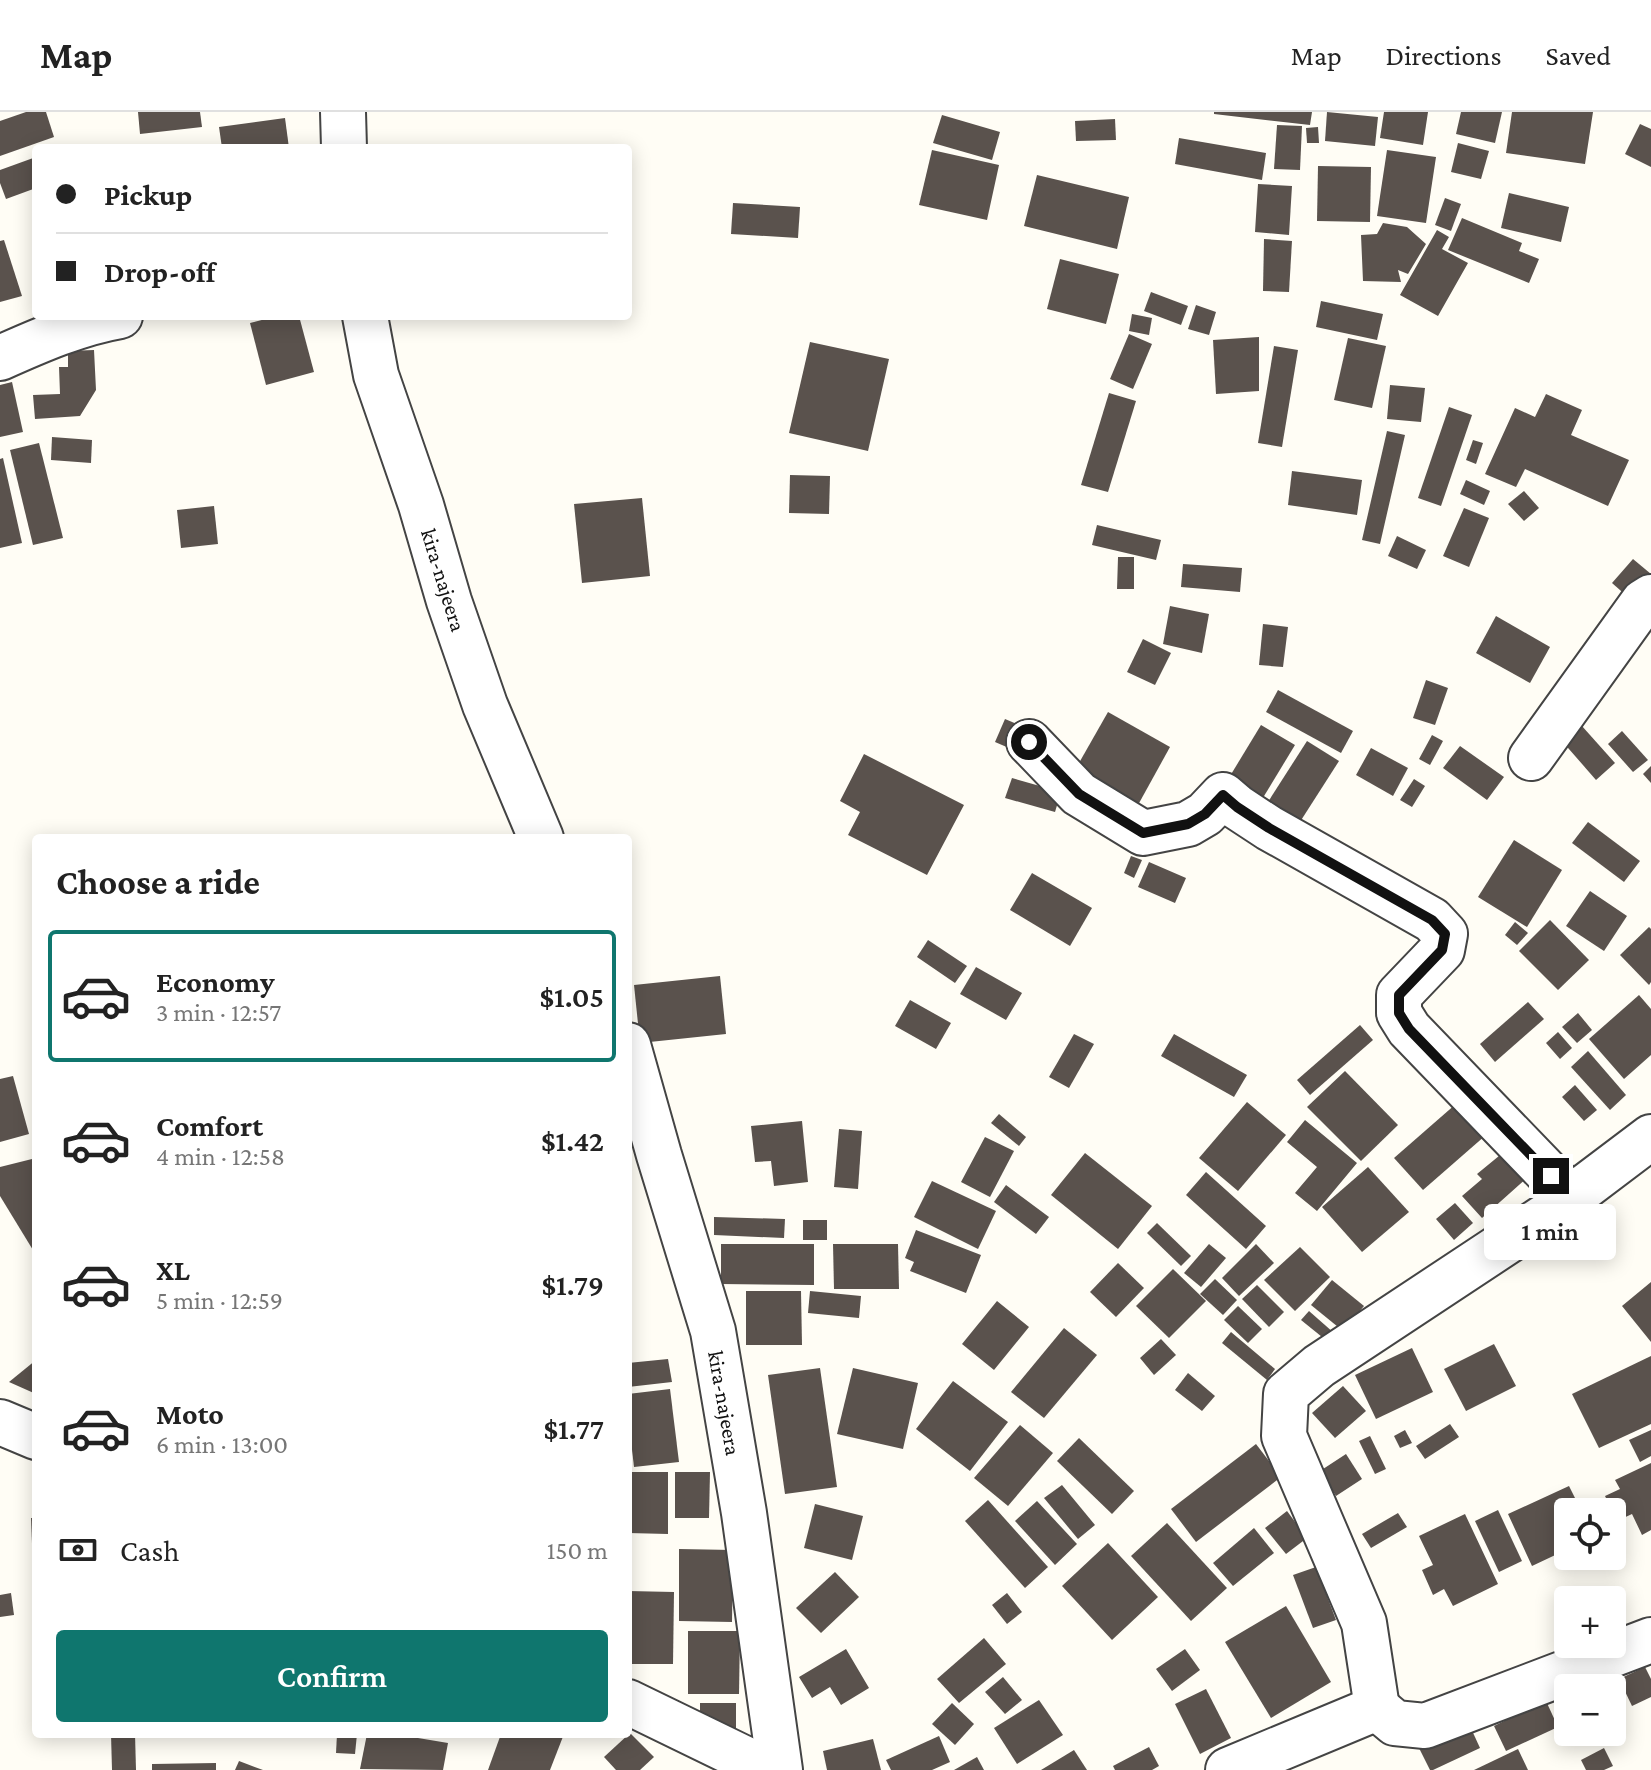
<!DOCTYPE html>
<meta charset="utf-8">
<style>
:root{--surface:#fff;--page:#f2f2f2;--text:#222;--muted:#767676;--line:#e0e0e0;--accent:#0f766e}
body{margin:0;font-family:"Crimson Pro",serif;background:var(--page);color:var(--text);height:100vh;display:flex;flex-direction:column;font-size:30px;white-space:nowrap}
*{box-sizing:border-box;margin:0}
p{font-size:26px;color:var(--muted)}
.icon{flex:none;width:44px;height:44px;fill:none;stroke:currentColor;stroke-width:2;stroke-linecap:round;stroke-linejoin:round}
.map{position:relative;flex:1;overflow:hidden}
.details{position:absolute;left:32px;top:722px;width:600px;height:904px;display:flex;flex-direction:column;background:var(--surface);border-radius:8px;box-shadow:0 4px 20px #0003}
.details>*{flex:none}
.guide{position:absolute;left:32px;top:32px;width:600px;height:176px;border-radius:8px;box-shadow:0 4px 20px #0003;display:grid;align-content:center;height:176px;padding:0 24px;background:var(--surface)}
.controls{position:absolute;left:1554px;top:1386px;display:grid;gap:16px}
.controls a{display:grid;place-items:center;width:72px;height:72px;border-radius:8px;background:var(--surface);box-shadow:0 4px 20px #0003;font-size:40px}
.end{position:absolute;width:36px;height:36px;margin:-18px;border:10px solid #111;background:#fff;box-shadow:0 0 0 4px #fff}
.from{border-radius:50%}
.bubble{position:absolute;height:56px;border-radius:8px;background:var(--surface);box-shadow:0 4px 20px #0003;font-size:26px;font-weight:600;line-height:56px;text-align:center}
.guide b{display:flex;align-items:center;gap:28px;height:76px;font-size:30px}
.guide b+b{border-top:2px solid var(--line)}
.guide i{width:20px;height:20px;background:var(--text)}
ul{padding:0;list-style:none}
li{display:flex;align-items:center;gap:24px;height:132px;margin:0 16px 12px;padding:0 8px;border:4px solid transparent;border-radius:8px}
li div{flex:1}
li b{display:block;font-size:30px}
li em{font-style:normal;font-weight:600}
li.active{border-color:var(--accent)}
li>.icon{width:72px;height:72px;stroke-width:1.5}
h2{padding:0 24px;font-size:36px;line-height:96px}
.pay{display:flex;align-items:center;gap:20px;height:88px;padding:0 24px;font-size:30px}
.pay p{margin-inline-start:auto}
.action{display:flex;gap:16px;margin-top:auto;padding:16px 24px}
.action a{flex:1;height:92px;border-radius:8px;background:var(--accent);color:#fff;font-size:32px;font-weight:600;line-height:92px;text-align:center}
header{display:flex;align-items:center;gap:48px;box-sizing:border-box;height:112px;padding:0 40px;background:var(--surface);border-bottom:2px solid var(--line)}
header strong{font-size:38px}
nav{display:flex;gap:44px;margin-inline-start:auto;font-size:28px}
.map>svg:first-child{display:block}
</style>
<header>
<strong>Map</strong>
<nav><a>Map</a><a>Directions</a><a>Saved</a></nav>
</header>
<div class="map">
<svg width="1651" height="1658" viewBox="0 0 1651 1658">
<rect width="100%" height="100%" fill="#fffdf5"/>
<g fill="#5a524d">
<polygon points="26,0 46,0 54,25 0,44 0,9"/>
<polygon points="138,0 200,0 202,15 140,22"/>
<polygon points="1214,0 1312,0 1310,13 1214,2"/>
<polygon points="1327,0 1378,5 1375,34 1325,29"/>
<polygon points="1384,0 1428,0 1423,33 1380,26"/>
<polygon points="1461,0 1502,0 1495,31 1456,22"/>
<polygon points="1512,0 1593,0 1585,52 1506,41"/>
<polygon points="942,3 1000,20 992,48 933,31"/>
<polygon points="285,6 289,36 222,36 219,15"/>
<polygon points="1115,7 1116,28 1076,29 1075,9"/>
<polygon points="1640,12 1651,17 1651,55 1625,42"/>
<polygon points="1277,13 1302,14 1300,58 1274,57"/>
<polygon points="1318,15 1319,31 1307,31 1306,16"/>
<polygon points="1179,26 1266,41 1262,68 1175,52"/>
<polygon points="1458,31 1489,39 1481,67 1451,60"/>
<polygon points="932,38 999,53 987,108 919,93"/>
<polygon points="1387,38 1436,45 1426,111 1377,104"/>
<polygon points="36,45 36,76 6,87 0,71 0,58"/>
<polygon points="1318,54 1371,55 1370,110 1317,109"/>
<polygon points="1037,63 1129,85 1117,137 1024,114"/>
<polygon points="1258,72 1292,74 1289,123 1255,120"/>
<polygon points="1509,81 1569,95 1561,130 1501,116"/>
<polygon points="1445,86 1461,92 1451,119 1435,113"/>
<polygon points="733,91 800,95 798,126 731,122"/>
<polygon points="1462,106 1522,131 1519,139 1539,147 1529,171 1448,138"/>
<polygon points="1383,111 1407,115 1426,132 1408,162 1398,158 1401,170 1363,169 1361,123 1377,122"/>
<polygon points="1437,118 1449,125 1442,137 1468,151 1438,204 1400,183"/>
<polygon points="1264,127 1292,129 1289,180 1263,179"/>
<polygon points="4,128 22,184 0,190 0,129"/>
<polygon points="1060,147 1119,162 1106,212 1047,197"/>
<polygon points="1151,180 1188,194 1181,213 1144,199"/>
<polygon points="1321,189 1383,202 1377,228 1316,215"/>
<polygon points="1196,193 1216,200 1209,223 1188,217"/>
<polygon points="1132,202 1152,206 1149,223 1129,219"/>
<polygon points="277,204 299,204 314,260 266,273 250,211"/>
<polygon points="1129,222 1152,232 1133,277 1110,267"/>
<polygon points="1259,225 1259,279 1216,282 1213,228"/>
<polygon points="1348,226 1386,234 1372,296 1334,288"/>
<polygon points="810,230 889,247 868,339 789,321"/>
<polygon points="1274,234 1298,238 1282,335 1258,331"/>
<polygon points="94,238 96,278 80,304 35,307 33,283 60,282 59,255 68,255 68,239"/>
<polygon points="12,270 23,320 0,325 0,273"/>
<polygon points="1390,273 1425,276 1421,310 1387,307"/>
<polygon points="1109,281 1136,289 1108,380 1081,373"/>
<polygon points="1546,282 1582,298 1571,323 1629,348 1608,394 1525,357 1516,375 1485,362 1515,296 1535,305"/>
<polygon points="1449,295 1472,303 1441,394 1418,386"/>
<polygon points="1387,319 1405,323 1380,432 1362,428"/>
<polygon points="52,325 92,328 91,351 51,348"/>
<polygon points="1473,328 1483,331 1476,352 1466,348"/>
<polygon points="39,331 63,426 33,433 10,338"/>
<polygon points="3,346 22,431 0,436 0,347"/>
<polygon points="1292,359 1362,368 1357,403 1288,393"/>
<polygon points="790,363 830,364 829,402 789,401"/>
<polygon points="1466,368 1490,379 1484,393 1460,382"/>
<polygon points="1524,379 1539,396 1524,409 1508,392"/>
<polygon points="642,386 650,464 582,471 574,392"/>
<polygon points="214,394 218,432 181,436 177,398"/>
<polygon points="1464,396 1489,406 1469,455 1443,444"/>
<polygon points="1097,413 1161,428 1156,448 1092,433"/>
<polygon points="1397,424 1426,438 1417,457 1388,444"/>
<polygon points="1118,445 1134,445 1134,477 1117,477"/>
<polygon points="1633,447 1651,462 1629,486 1612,471"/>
<polygon points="1183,452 1242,456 1240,480 1181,475"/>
<polygon points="1170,494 1209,502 1202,541 1163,532"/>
<polygon points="1496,504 1550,535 1530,571 1476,541"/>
<polygon points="1263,512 1288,515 1283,555 1259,553"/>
<polygon points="1143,527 1171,541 1155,573 1127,560"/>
<polygon points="1426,568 1448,576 1435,613 1413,606"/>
<polygon points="1278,578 1353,619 1341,641 1266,600"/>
<polygon points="1108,600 1170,635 1138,693 1075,658"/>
<polygon points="1573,604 1615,651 1596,668 1555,621"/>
<polygon points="1005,607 1019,613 1009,636 995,630"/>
<polygon points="1261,613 1295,633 1261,689 1227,669"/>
<polygon points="1622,619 1648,648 1633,660 1608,632"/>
<polygon points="1432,623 1443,629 1430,653 1419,647"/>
<polygon points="1307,629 1339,649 1298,713 1266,693"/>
<polygon points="1460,634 1504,665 1487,688 1443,656"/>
<polygon points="1371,636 1408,656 1393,684 1356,663"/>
<polygon points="864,642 964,693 927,763 848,723 860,700 840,689"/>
<polygon points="1651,654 1651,671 1643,662"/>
<polygon points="1012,666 1061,680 1055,700 1005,686"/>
<polygon points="1414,667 1425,674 1412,695 1400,688"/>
<polygon points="1588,710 1640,749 1624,770 1572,731"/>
<polygon points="1514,728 1562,758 1527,815 1478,785"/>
<polygon points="1131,744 1142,748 1134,766 1124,761"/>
<polygon points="1149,750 1186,766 1175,791 1138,775"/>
<polygon points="1032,761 1092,796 1070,834 1010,798"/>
<polygon points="1590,779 1627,804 1604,839 1566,814"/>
<polygon points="1550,808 1589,848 1558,878 1519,839"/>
<polygon points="1515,810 1528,821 1517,833 1505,823"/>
<polygon points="1649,815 1651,817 1651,870 1649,873 1620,843"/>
<polygon points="928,828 967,854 955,871 917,845"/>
<polygon points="976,855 1022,881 1006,908 960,882"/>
<polygon points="720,864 726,922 640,931 634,873"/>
<polygon points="1639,883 1651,897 1651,943 1624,967 1589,927"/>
<polygon points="910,888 951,911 936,937 895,914"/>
<polygon points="1528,890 1544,907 1495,950 1480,932"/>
<polygon points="1578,901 1592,918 1577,931 1562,915"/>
<polygon points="1360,913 1373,928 1310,983 1297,968"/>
<polygon points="1558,920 1572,936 1560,947 1546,931"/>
<polygon points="1074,922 1094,932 1069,976 1049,965"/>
<polygon points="1174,922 1247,963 1234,985 1161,944"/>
<polygon points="1588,939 1626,983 1610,998 1571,955"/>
<polygon points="1345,959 1398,1013 1361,1049 1307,995"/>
<polygon points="13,964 29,1022 0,1030 0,967"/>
<polygon points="1575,973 1597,998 1584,1009 1562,985"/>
<polygon points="1247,990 1286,1023 1238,1079 1199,1046"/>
<polygon points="1457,991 1486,1023 1423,1078 1394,1046"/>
<polygon points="999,1002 1026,1025 1019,1034 991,1011"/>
<polygon points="1305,1008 1357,1051 1317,1099 1295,1081 1317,1055 1287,1030"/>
<polygon points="802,1009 808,1070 774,1074 771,1049 755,1050 751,1014"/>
<polygon points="839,1017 862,1019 858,1077 834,1075"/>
<polygon points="985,1025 1014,1039 990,1085 961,1070"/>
<polygon points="1505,1039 1528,1065 1482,1106 1462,1084 1482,1067 1477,1062"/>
<polygon points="1085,1041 1152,1094 1118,1137 1051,1083"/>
<polygon points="36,1046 36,1143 0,1084 0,1055"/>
<polygon points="1368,1055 1409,1100 1362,1140 1322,1095"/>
<polygon points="1206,1060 1266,1114 1246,1137 1186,1083"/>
<polygon points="932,1069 996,1099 978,1137 914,1105"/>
<polygon points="1006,1073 1049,1105 1036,1122 994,1090"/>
<polygon points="1455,1091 1473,1111 1454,1128 1436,1107"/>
<polygon points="714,1105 785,1107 784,1126 714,1123"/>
<rect x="803" y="1108" width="24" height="20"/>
<polygon points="1157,1111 1191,1144 1181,1154 1147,1121"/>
<polygon points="916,1118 981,1143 966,1181 910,1159 914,1150 905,1146"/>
<polygon points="721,1132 814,1132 814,1173 721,1172"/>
<polygon points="833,1132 898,1132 899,1177 834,1177"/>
<polygon points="1209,1132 1226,1146 1201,1175 1184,1161"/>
<polygon points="1256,1132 1274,1151 1239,1184 1222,1166"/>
<polygon points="1300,1135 1330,1165 1295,1199 1264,1168"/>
<polygon points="1118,1151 1144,1176 1116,1205 1090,1180"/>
<polygon points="1173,1157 1206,1189 1169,1226 1136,1194"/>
<polygon points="1215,1167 1237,1188 1223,1203 1200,1182"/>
<polygon points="1332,1168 1364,1194 1343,1219 1311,1193"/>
<polygon points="1651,1170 1651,1230 1622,1194"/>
<polygon points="1257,1173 1284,1200 1269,1215 1242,1187"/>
<polygon points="746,1179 801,1179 802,1233 746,1233"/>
<polygon points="810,1179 861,1184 859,1206 808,1201"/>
<polygon points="997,1189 1029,1215 994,1258 962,1232"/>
<polygon points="1238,1194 1262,1217 1248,1231 1224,1208"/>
<polygon points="1309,1199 1334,1221 1327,1229 1301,1208"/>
<polygon points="1064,1216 1097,1243 1044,1306 1011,1280"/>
<polygon points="1231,1220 1275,1257 1267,1268 1222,1231"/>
<polygon points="1161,1227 1176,1243 1154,1263 1140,1246"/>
<polygon points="1494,1232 1516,1274 1466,1299 1444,1257"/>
<polygon points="1412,1236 1433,1280 1376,1307 1355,1263"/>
<polygon points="1651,1244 1651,1312 1599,1336 1572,1282"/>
<polygon points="668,1247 672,1270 628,1275 628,1251"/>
<polygon points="36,1248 36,1282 9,1270"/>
<polygon points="820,1256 837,1375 785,1382 768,1263"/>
<polygon points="853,1256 918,1271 903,1337 837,1322"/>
<polygon points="1188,1261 1215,1284 1202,1299 1175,1278"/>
<polygon points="953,1269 1008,1310 970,1359 916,1317"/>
<polygon points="1343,1274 1366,1299 1335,1326 1312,1301"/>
<polygon points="670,1277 679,1350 634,1355 628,1303 628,1282"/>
<polygon points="1450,1312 1459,1325 1425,1347 1416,1334"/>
<polygon points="1020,1313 1053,1341 1008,1394 974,1366"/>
<polygon points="1405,1318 1412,1331 1400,1336 1394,1324"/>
<polygon points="1651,1318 1651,1344 1640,1350 1629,1328"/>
<polygon points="1370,1324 1386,1357 1375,1362 1359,1329"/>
<polygon points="1079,1326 1134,1379 1112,1402 1057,1349"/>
<polygon points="1256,1332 1281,1365 1196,1430 1171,1397"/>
<polygon points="1346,1342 1362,1367 1336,1384 1320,1359"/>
<polygon points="1651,1351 1651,1418 1642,1423 1632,1402 1617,1409 1605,1384 1620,1377 1615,1368"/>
<polygon points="628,1360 668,1360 668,1422 628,1421"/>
<polygon points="675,1360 710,1360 709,1406 675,1406"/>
<polygon points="1062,1373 1095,1413 1078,1427 1044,1386"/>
<polygon points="1569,1374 1582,1400 1568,1400 1568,1437 1532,1454 1508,1402"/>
<polygon points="988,1388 1048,1455 1025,1476 965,1409"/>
<polygon points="1037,1389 1077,1432 1055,1453 1015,1409"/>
<polygon points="815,1392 863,1404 852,1448 804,1436"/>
<polygon points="1498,1398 1522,1449 1499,1460 1475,1409"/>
<polygon points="1287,1399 1307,1426 1286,1442 1265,1416"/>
<polygon points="1398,1401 1407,1415 1371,1436 1362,1422"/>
<polygon points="1465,1402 1498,1472 1453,1494 1444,1477 1433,1483 1422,1458 1433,1453 1419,1424"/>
<polygon points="31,1406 36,1406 36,1456 33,1456"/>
<polygon points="1167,1411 1227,1476 1191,1509 1131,1444"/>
<polygon points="1254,1416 1274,1441 1233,1474 1213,1451"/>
<polygon points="1108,1431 1158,1485 1112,1528 1062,1474"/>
<polygon points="679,1437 733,1438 732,1510 679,1509"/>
<polygon points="1316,1455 1336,1508 1313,1516 1293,1463"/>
<polygon points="835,1460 859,1485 821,1521 796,1496"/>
<polygon points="628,1479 674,1480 673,1552 628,1552"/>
<polygon points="11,1481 14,1503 0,1505 0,1483"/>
<polygon points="1007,1481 1022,1500 1007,1512 992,1493"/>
<polygon points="1286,1494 1331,1570 1271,1606 1225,1530"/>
<polygon points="688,1519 740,1519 739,1582 688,1582"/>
<polygon points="984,1526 1006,1552 959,1591 937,1567"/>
<polygon points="846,1537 869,1576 841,1593 830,1575 812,1586 799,1565"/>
<polygon points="1185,1537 1200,1558 1172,1579 1156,1557"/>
<polygon points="1645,1555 1651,1567 1651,1585 1632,1594 1619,1567"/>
<polygon points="1003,1565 1022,1588 1005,1602 985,1580"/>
<polygon points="1206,1577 1231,1626 1200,1642 1175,1592"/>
<polygon points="1039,1588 1063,1623 1017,1652 994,1616"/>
<polygon points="1546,1589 1558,1615 1506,1639 1494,1614"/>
<rect x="700" y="1591" width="36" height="31"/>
<polygon points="952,1591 974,1612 955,1633 932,1612"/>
<polygon points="1469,1612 1480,1636 1433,1658 1430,1658 1419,1636"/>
<polygon points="630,1621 654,1645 640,1658 616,1658 604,1645"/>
<polygon points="111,1622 135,1622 136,1658 112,1658"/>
<polygon points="337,1622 357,1622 355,1642 336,1641"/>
<polygon points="367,1622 394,1622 448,1631 443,1658 360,1657"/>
<polygon points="501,1622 564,1622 550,1658 488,1658"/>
<polygon points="939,1624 950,1650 932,1658 891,1658 886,1648"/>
<polygon points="873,1627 881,1658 827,1658 823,1639"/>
<polygon points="1149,1635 1159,1654 1152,1658 1115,1658 1113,1654"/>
<polygon points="1604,1636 1613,1654 1604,1658 1586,1658 1581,1648"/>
<polygon points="1518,1637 1528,1658 1474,1658"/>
<polygon points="1074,1638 1087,1658 1041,1658"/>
<polygon points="977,1645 984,1658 954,1658"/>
<polygon points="239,1649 263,1658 235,1658"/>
<polygon points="216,1651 216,1658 152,1658 152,1652"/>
</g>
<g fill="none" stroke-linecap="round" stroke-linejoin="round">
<defs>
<g id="minor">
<polyline points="343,0 344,36"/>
<polyline points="365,204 376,263 421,393 449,489 485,593 541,726"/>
<path d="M0,246C38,229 79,211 120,204"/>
<polyline points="1029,630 1079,682 1143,721 1188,712 1205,702 1223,683 1237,695 1269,716 1432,808 1445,822 1442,838 1399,883 1399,901 1409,917 1571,1085"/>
<polyline points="1531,646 1643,490 1651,485"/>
<polyline points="628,933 659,1043 713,1219 744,1401 780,1658"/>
<polyline points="0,1310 36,1325"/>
<polyline points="628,1590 768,1658"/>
<polyline points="1377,1596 1395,1611 1425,1614 1651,1528"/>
<polyline points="1228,1658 1377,1596 1364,1511 1284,1324 1286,1282 1319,1254 1549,1102 1651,1025"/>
</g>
</defs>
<use href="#minor" stroke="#444" stroke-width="48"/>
<use href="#minor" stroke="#fff" stroke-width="44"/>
</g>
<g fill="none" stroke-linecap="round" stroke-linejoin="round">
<polyline stroke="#111" stroke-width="10" points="1029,630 1079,682 1143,721 1188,712 1205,702 1223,683 1237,695 1269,716 1432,808 1445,822 1442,838 1399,883 1399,901 1409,917 1551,1064"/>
</g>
<g text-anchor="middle" stroke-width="8" stroke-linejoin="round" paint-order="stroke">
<g font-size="22" fill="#111" stroke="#fff">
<text transform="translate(444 468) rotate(73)" y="8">kira-najeera</text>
<text transform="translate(725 1291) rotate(80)" y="8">kira-najeera</text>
</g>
</g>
</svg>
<div class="controls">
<a><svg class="icon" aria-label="locate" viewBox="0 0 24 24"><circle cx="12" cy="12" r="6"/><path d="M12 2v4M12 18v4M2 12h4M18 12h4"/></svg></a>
<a>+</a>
<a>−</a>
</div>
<i class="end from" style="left:1029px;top:630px"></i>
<i class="end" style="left:1551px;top:1064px"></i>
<div class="bubble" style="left:1484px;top:1092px;width:132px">1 min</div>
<div class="guide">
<b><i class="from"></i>Pickup</b>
<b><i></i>Drop-off</b>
</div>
<section class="details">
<h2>Choose a ride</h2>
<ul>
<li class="active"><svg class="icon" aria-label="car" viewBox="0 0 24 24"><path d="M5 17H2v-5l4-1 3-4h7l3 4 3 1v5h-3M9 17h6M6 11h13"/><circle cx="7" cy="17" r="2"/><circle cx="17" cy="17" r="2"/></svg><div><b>Economy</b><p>3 min · 12:57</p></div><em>$1.05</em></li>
<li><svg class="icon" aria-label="car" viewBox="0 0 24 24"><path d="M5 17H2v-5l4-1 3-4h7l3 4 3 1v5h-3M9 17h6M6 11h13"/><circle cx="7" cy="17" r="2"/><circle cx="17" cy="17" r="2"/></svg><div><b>Comfort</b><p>4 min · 12:58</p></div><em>$1.42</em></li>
<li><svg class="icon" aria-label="car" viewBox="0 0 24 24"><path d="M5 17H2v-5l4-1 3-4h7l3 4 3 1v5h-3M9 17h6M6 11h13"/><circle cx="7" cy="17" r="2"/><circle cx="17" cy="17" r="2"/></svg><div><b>XL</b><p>5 min · 12:59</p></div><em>$1.79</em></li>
<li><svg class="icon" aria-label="car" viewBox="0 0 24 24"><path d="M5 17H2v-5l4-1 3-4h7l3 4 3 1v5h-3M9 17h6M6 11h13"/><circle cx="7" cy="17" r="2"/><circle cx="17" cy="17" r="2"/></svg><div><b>Moto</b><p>6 min · 13:00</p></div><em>$1.77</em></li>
</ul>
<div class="pay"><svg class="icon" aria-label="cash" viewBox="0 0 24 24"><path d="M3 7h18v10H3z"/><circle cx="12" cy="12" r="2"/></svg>Cash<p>150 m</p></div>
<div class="action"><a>Confirm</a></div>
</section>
</div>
